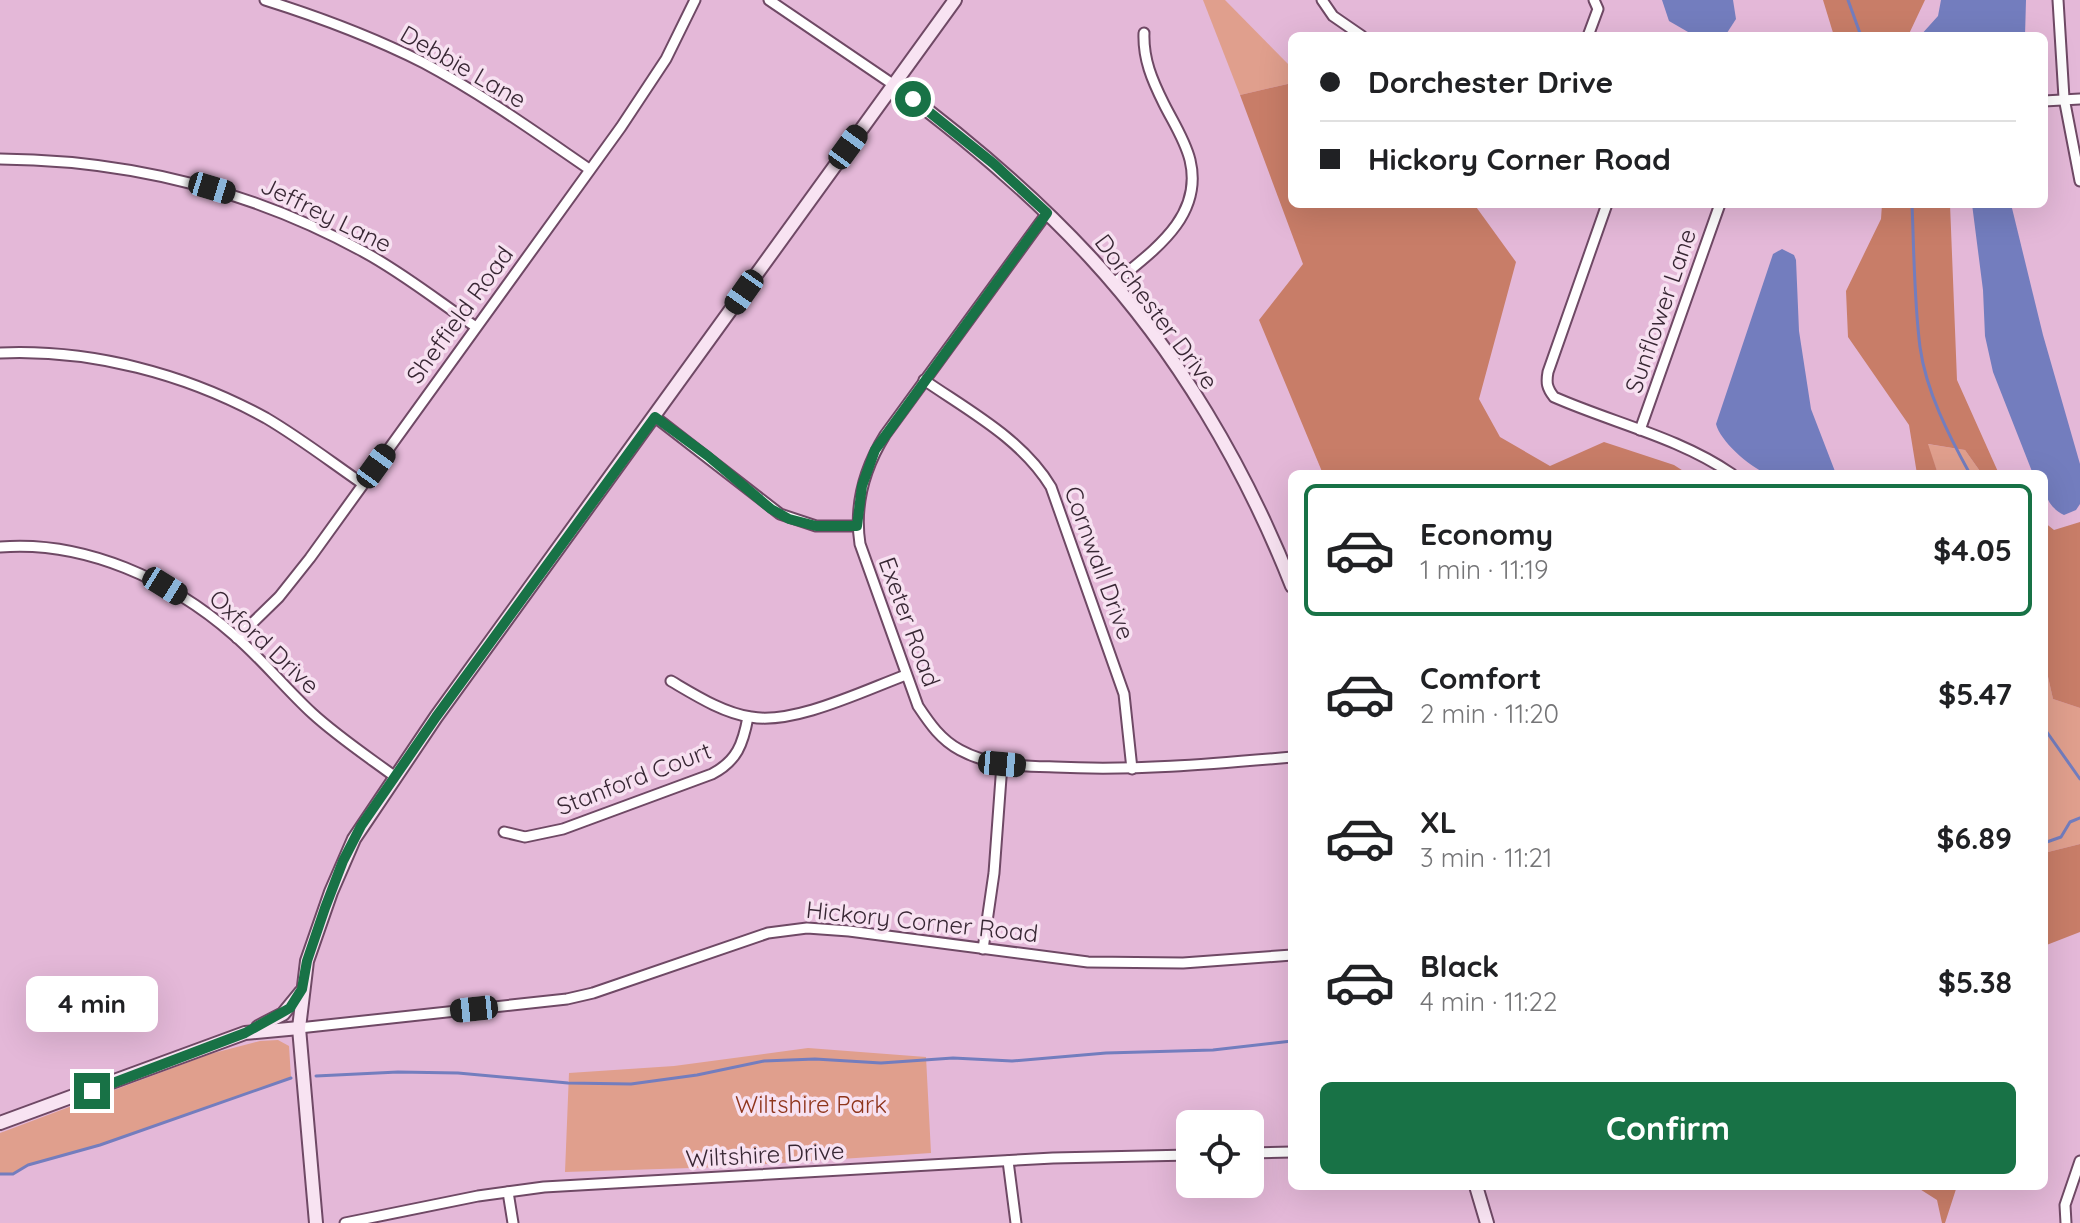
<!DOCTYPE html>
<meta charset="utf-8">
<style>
:root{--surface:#fff;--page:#f2f2f2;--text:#202124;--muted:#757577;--line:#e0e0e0;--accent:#187246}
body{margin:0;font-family:Quicksand,sans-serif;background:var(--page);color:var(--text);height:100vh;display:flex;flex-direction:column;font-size:30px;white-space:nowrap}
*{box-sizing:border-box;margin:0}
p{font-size:26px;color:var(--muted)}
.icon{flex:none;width:44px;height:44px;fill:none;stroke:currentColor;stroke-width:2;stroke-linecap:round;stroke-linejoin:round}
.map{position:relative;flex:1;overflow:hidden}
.sheet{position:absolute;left:1288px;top:470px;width:760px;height:720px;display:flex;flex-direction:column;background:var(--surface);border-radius:12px;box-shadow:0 8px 32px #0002}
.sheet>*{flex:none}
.hud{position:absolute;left:1288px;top:32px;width:760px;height:176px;border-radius:12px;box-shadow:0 8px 32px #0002;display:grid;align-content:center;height:176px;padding:0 32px;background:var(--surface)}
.buttons{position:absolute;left:1176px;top:1110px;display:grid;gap:16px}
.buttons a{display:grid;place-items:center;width:88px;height:88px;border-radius:12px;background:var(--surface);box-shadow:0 8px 32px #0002;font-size:40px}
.end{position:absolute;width:36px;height:36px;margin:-18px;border:10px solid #187246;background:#fff;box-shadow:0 0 0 4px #fff}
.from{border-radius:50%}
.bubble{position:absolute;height:56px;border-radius:12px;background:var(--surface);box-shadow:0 8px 32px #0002;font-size:26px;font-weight:700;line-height:56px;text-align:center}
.car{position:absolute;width:24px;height:48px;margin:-24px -12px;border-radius:10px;box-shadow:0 0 6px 2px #0007;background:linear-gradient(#222 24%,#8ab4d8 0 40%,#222 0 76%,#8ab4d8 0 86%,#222 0)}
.hud b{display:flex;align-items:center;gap:28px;height:76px;font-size:30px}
.hud b+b{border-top:2px solid var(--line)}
.hud i{width:20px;height:20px;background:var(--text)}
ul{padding:14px 0 0;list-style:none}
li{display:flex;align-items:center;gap:24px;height:132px;margin:0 16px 12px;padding:0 16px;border:4px solid transparent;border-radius:12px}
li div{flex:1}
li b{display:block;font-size:30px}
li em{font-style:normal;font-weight:700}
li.current{border-color:var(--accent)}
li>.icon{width:72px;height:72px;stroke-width:1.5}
.primary-button{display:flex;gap:16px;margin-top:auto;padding:16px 32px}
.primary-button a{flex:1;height:92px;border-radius:12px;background:var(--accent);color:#fff;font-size:32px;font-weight:700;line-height:92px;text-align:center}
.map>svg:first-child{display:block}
</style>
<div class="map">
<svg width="2080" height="1223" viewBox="0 0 2080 1223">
<rect width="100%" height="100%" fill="#e4b8d8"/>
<g fill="#e09f8d">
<polygon points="1203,0 1225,0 1292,68 1292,83 1240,95"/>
<polygon points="1927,444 1965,450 1982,474 1938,474"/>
<polygon points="2044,659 2053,699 2080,708 2080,844 2044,853"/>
<polygon points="278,1040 289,1046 291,1078 289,1079 100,1145 28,1165 13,1174 0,1174 0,1133 210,1054 260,1041"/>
<polygon points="808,1048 926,1057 931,1153 722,1167 565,1172 569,1073 674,1066"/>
</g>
<g fill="#c87d68">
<polygon points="1823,0 1822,0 1925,0 1908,36 1834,36"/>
<polygon points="1292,83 1292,204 1474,204 1516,262 1479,399 1500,437 1550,466 1604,442 1674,465 1688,474 1323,474 1259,320 1303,264 1240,95"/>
<polygon points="1882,204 1950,204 1957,380 1999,474 1982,474 1965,450 1928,444 1938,474 1917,474 1909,425 1848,337 1846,291 1881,219"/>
<polygon points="2044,522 2054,530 2080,522 2080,708 2053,699 2044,659"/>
<polygon points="2080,844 2080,932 2044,946 2044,853"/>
<polygon points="1915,1186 1957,1186 1945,1223 1942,1223 1937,1200"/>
</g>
<g fill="#737dbe">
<polygon points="1662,0 1733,0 1736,19 1725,36 1695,36 1669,21"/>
<polygon points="1941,0 2026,0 2025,36 1920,36 1938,16"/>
<path d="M1972,204H2011L2043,335L2080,464V504L2076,510L2064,515C2046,506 2044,492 2044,474H2033L1993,372L1985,336L1983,290Z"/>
<path d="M1782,249L1794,255L1796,260L1799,331L1811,409L1836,474C1822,474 1776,478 1765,473C1749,466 1720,441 1716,424L1773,254Z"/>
</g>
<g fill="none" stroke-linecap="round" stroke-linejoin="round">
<g stroke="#737dbe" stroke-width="3">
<polyline points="1848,0 1861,36"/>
<path d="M1912,204C1914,251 1914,300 1920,347C1926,391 1949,436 1970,474"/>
<polyline points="2044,728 2080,779"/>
<polyline points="2044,843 2061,837 2070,822 2080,818"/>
<polyline points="316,1076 398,1072 458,1073 568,1083 631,1084 697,1075 764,1061 815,1059 881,1063 953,1058 1012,1061 1106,1053 1213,1050 1292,1041"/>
<polyline points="0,1174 13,1174 28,1165 100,1145 291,1078"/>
</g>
<defs>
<g id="street">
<path d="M265,0C319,17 373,37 424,63C482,94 535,132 589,169"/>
<polyline points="769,0 894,85"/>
<polyline points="1322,0 1333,16 1362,36"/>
<polyline points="2058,0 2064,98 2080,181"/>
<polyline points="1588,36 1598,9 1594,0"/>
<polyline points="2044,101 2080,99"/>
<path d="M0,159C128,160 251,190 364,252C403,273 439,302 476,327"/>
<path d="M1607,204L1548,372C1546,383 1547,388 1554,397C1613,423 1678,437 1732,474"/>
<path d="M1047,213L885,435C864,469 854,505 860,544L918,706C930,724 941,740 960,750C989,766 1022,766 1055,767C1135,771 1212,764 1292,757"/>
<path d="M1113,284C1151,252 1204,218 1190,160C1185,140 1173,122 1164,104C1152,80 1143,59 1144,33"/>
<path d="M0,353C92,349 186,374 266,418C300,438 331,462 363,484"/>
<path d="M924,380C969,411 1022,439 1051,487L1124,694L1132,769"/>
<polyline points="655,417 780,514 816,526 857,526"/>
<polyline points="1640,430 1720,204"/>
<path d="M0,547C85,540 171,580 234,635C262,659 285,688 312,713C337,736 367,756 394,776"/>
<polyline points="237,638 279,597 310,558 621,127 666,59 695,0"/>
<path d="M671,681C695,695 723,713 751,717C794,725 865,690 906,675"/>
<path d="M504,832L525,837L563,829L712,774C737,761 743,744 748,717"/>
<polyline points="983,949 994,873 1002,764"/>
<polyline points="299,1028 567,999 593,993 768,933 807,928 849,931 1088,962 1183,963 1292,955"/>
<polyline points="1250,1153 1292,1152"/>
<polyline points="1008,1161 1016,1223"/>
<polyline points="508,1192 513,1223"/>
<polyline points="345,1223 478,1196 544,1187 1053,1158 1190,1155"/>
<polyline points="2066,1223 2065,1205 2080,1161"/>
</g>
<g id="secondary">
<path d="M894,85C964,137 1030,192 1090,257C1177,351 1245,467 1292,586"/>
<polyline points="258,1027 283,1014 301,992"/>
<polyline points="0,1123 245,1033 299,1028"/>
<polyline points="1476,1186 1487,1223"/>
<polyline points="316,1223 299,1028 307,961 331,892 354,839 436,717 955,0"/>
</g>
</defs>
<use href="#street" stroke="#6f4965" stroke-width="13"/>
<use href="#secondary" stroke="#6f4965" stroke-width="16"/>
<use href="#street" stroke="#fff" stroke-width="9"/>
<use href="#secondary" stroke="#f8e3f2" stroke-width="12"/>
</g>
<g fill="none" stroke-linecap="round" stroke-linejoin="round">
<polyline stroke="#187246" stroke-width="10" points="92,1091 245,1033 290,1008 302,989 307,961 325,908 343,861 361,826 436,717 655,417 708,456 771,509 789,519 816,526 857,526 862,486 875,450 1047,213 994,164 913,99"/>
</g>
<g text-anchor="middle" stroke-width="7" stroke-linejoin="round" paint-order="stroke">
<g font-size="24" fill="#382734" stroke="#f7e1f1">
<text transform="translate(463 67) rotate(30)" y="8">Debbie Lane</text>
<text transform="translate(326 215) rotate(26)" y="8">Jeffrey Lane</text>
<text transform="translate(1661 311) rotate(-71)" y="8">Sunflower Lane</text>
<text transform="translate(1156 312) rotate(53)" y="8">Dorchester Drive</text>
<text transform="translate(460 315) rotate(-54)" y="8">Sheffield Road</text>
<text transform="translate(1099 563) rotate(70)" y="8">Cornwall Drive</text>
<text transform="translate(909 622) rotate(70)" y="8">Exeter Road</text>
<text transform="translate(264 642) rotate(43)" y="8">Oxford Drive</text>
<text transform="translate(634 779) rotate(-21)" y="8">Stanford Court</text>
<text transform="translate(922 922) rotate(6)" y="8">Hickory Corner Road</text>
<text transform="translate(765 1155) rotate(-3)" y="8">Wiltshire Drive</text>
</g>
<g font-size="24" fill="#8f351c" stroke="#f7e1f1">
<text x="811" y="1113">Wiltshire Park</text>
</g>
</g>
</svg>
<div class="buttons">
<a><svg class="icon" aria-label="locate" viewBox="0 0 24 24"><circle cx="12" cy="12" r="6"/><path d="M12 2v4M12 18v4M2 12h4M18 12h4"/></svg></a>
</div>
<i class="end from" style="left:913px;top:99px"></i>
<i class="end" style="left:92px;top:1091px"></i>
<div class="bubble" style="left:26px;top:976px;width:132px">4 min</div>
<i class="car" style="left:848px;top:147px;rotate:36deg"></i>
<i class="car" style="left:212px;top:188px;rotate:107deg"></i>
<i class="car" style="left:744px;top:292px;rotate:215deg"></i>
<i class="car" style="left:376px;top:466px;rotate:36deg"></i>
<i class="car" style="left:165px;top:586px;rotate:122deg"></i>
<i class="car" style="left:1002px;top:764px;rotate:95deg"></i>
<i class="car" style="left:474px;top:1009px;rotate:264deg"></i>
<div class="hud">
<b><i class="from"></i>Dorchester Drive</b>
<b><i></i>Hickory Corner Road</b>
</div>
<section class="sheet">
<ul>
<li class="current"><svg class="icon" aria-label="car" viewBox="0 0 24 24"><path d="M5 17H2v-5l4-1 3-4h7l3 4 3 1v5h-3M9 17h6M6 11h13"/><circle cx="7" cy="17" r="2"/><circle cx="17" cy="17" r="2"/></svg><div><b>Economy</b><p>1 min · 11:19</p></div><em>$4.05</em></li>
<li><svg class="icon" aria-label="car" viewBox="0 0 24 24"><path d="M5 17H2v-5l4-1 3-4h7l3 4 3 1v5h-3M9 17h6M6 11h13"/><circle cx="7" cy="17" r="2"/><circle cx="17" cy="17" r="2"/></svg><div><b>Comfort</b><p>2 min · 11:20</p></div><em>$5.47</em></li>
<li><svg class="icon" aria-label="car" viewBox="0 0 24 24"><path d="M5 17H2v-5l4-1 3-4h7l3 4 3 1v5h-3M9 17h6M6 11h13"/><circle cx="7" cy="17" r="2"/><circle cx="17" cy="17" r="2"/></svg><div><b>XL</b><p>3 min · 11:21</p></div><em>$6.89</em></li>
<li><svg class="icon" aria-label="car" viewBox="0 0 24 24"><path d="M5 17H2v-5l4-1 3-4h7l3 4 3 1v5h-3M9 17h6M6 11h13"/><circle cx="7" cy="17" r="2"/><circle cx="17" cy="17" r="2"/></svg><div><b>Black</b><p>4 min · 11:22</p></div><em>$5.38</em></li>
</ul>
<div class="primary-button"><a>Confirm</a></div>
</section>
</div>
